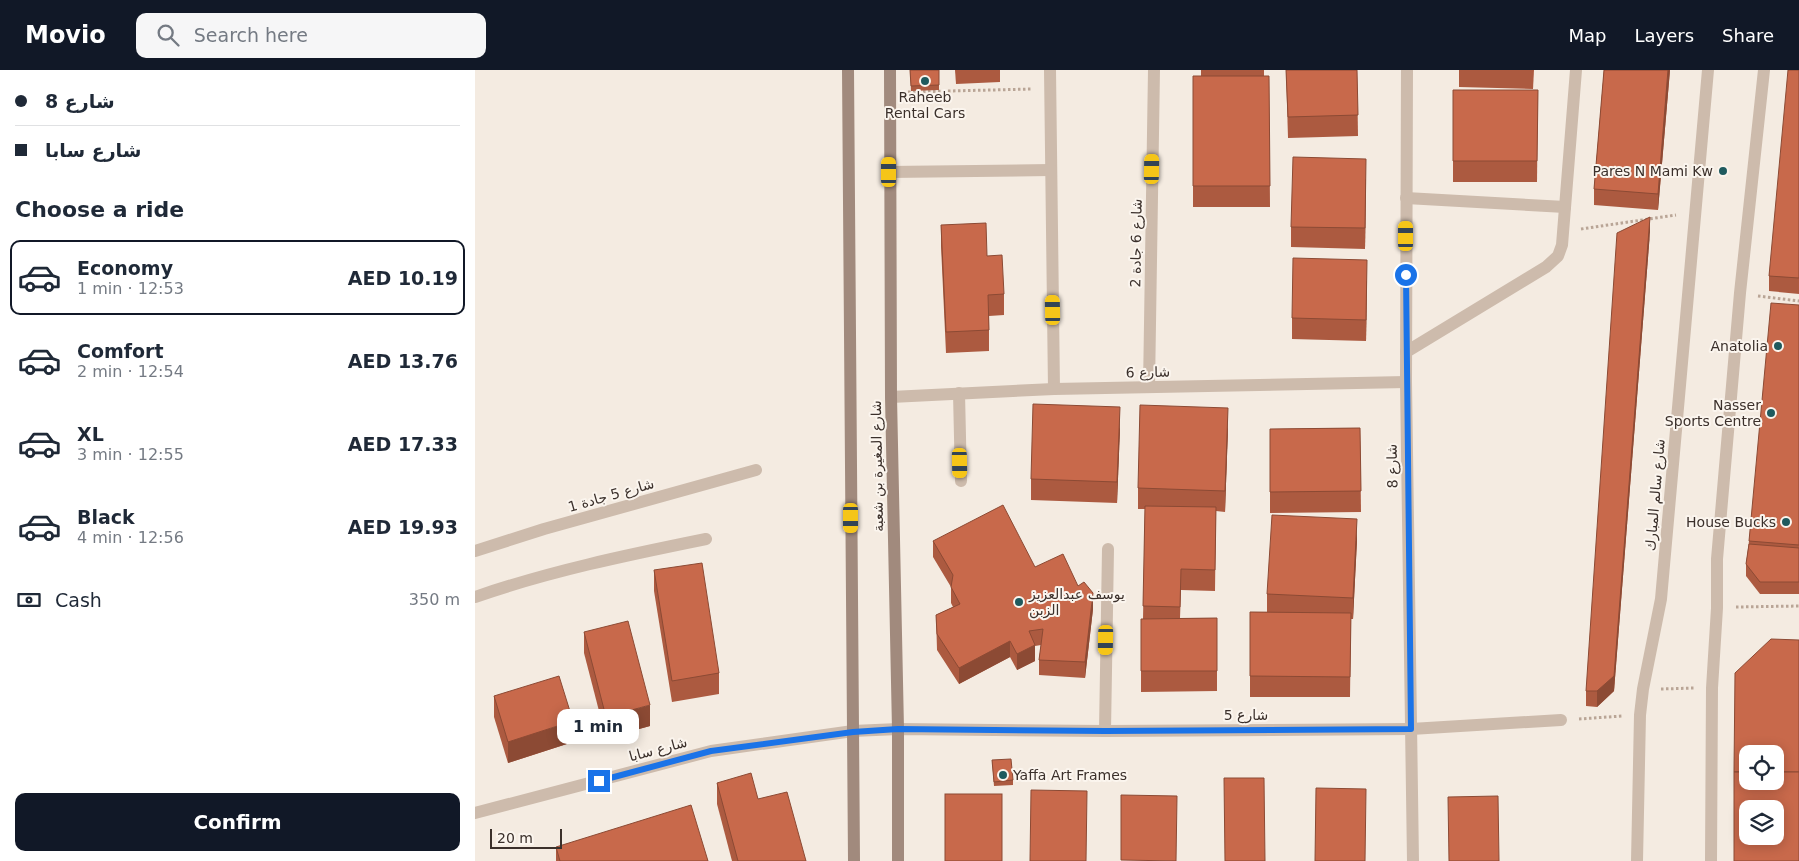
<!DOCTYPE html>
<meta charset="utf-8">
<style>
:root{--surface:#fff;--page:#f6f6f7;--text:#1f2937;--muted:#747a83;--line:#e0e1e3;--accent:#111827}
body{margin:0;font-family:"DejaVu Sans","Noto Sans Arabic",sans-serif;background:var(--page);color:var(--text);height:100vh;display:flex;flex-direction:column;font-size:19px;white-space:nowrap}
*{box-sizing:border-box;margin:0}
p{font-size:16px;color:var(--muted)}
.icon{flex:none;width:28px;height:28px;fill:none;stroke:currentColor;stroke-width:2;stroke-linecap:round;stroke-linejoin:round}
.map{position:relative;flex:1;overflow:hidden}
.panel{display:flex;flex-direction:column;background:var(--surface);width:475px}
.panel>*{flex:none}
.top-card{display:grid;align-content:center;height:110px;padding:0 15px;background:var(--surface)}
.fabs{position:absolute;left:1264px;top:675px;display:grid;gap:10px}
.fabs a{display:grid;place-items:center;width:45px;height:45px;border-radius:10px;background:var(--surface);box-shadow:0 2px 12px #0003;font-size:25px}
.scale{position:absolute;left:15px;bottom:12px;width:72px;box-sizing:border-box;padding-left:5px;border:2px solid #3b302b;border-top:0;font-size:14px;line-height:18px;white-space:nowrap;color:#3b302b;-webkit-text-stroke:4px #fbf5ee;paint-order:stroke}
.end{position:absolute;width:22px;height:22px;margin:-11px;border:6px solid #1a73e8;background:#fff;box-shadow:0 0 0 2px #fff}
.from{border-radius:50%}
.bubble{position:absolute;height:35px;border-radius:10px;background:var(--surface);box-shadow:0 2px 12px #0003;font-size:16px;font-weight:800;line-height:35px;text-align:center}
.car{position:absolute;width:15px;height:30px;margin:-15px -8px;border-radius:6px;box-shadow:0 0 4px 1px #0007;background:linear-gradient(#f5c518 24%,#345 0 40%,#f5c518 0 76%,#345 0 86%,#f5c518 0)}
.top-card b{display:flex;align-items:center;gap:18px;height:48px;font-size:19px}
.top-card b+b{border-top:1px solid var(--line)}
.top-card i{width:12px;height:12px;background:var(--text)}
ul{padding:0;list-style:none}
li{display:flex;align-items:center;gap:15px;height:75px;margin:0 10px 8px;padding:0 5px;border:2px solid transparent;border-radius:10px}
li div{flex:1}
li b{display:block;font-size:19px}
li em{font-style:normal;font-weight:800}
li.selected{border-color:var(--accent)}
li>.icon{width:45px;height:45px;stroke-width:1.5}
h2{padding:0 15px;font-size:22px;line-height:60px}
.pay{display:flex;align-items:center;gap:12px;height:55px;padding:0 15px;font-size:19px}
.pay p{margin-inline-start:auto}
.action{display:flex;gap:10px;margin-top:auto;padding:10px 15px}
.action a{flex:1;height:58px;border-radius:10px;background:var(--accent);color:#fff;font-size:20px;font-weight:800;line-height:58px;text-align:center}
header{display:flex;align-items:center;gap:30px;box-sizing:border-box;height:70px;padding:0 25px;background:var(--accent);color:#fff}
header strong{font-size:24px}
nav{display:flex;gap:28px;margin-inline-start:auto;font-size:18px}
.search{width:350px;height:45px;background:var(--page);display:flex;align-items:center;gap:12px;box-sizing:border-box;padding:0 18px;border-radius:10px;color:var(--muted);font-size:19px}
main{display:flex;flex:1;min-height:0}
.map>svg:first-child{display:block}
</style>
<header>
<strong>Movio</strong>
<div class="search"><svg class="icon" aria-label="search" viewBox="0 0 24 24"><circle cx="10" cy="10" r="6"/><path d="M15 15l6 6"/></svg>Search here</div>
<nav><a>Map</a><a>Layers</a><a>Share</a></nav>
</header>
<main>
<section class="panel">
<div class="top-card">
<b><i class="from"></i>شارع 8</b>
<b><i></i>شارع سابا</b>
</div>
<h2>Choose a ride</h2>
<ul>
<li class="selected"><svg class="icon" aria-label="car" viewBox="0 0 24 24"><path d="M5 17H2v-5l4-1 3-4h7l3 4 3 1v5h-3M9 17h6M6 11h13"/><circle cx="7" cy="17" r="2"/><circle cx="17" cy="17" r="2"/></svg><div><b>Economy</b><p>1 min · 12:53</p></div><em>AED 10.19</em></li>
<li><svg class="icon" aria-label="car" viewBox="0 0 24 24"><path d="M5 17H2v-5l4-1 3-4h7l3 4 3 1v5h-3M9 17h6M6 11h13"/><circle cx="7" cy="17" r="2"/><circle cx="17" cy="17" r="2"/></svg><div><b>Comfort</b><p>2 min · 12:54</p></div><em>AED 13.76</em></li>
<li><svg class="icon" aria-label="car" viewBox="0 0 24 24"><path d="M5 17H2v-5l4-1 3-4h7l3 4 3 1v5h-3M9 17h6M6 11h13"/><circle cx="7" cy="17" r="2"/><circle cx="17" cy="17" r="2"/></svg><div><b>XL</b><p>3 min · 12:55</p></div><em>AED 17.33</em></li>
<li><svg class="icon" aria-label="car" viewBox="0 0 24 24"><path d="M5 17H2v-5l4-1 3-4h7l3 4 3 1v5h-3M9 17h6M6 11h13"/><circle cx="7" cy="17" r="2"/><circle cx="17" cy="17" r="2"/></svg><div><b>Black</b><p>4 min · 12:56</p></div><em>AED 19.93</em></li>
</ul>
<div class="pay"><svg class="icon" aria-label="cash" viewBox="0 0 24 24"><path d="M3 7h18v10H3z"/><circle cx="12" cy="12" r="2"/></svg>Cash<p>350 m</p></div>
<div class="action"><a>Confirm</a></div>
</section>
<div class="map">
<svg width="1324" height="791" viewBox="0 0 1324 791">
<rect width="100%" height="100%" fill="#f4ebe1"/>
<g fill="none" stroke-linecap="round" stroke-linejoin="round">
<g stroke="#b9a596" stroke-width="3" stroke-dasharray="2.5 2.5" stroke-linecap="butt">
<polyline points="433,22 557,19"/>
<polyline points="1106,159 1201,145"/>
<polyline points="1283,226 1324,231"/>
<polyline points="1261,537 1324,536"/>
<polyline points="1186,619 1220,618"/>
<polyline points="1104,649 1147,646"/>
</g>
<g stroke="#cdbbac" stroke-width="12">
<polyline points="575,0 579,319"/>
<polyline points="414,102 576,100"/>
<polyline points="931,128 1090,137"/>
<polyline points="931,282 1071,197 1083,186 1087,175 1101,0"/>
<polyline points="484,323 486,411"/>
<path d="M0,527C75,501 152,485 231,469"/>
<polyline points="936,659 1086,650"/>
</g>
<g stroke="#cdbbac" stroke-width="12">
<polyline points="932,0 931,312 938,791"/>
<polyline points="674,317 679,0"/>
<polyline points="416,327 579,319 931,312"/>
<polyline points="0,481 69,459 281,400"/>
<polyline points="630,661 633,479"/>
<polyline points="0,743 236,681 378,661 423,659 630,661 936,659"/>
<polyline points="1162,791 1165,645 1168,619 1186,529 1233,0"/>
<polyline points="1236,791 1237,618 1242,538 1242,489 1265,223 1289,0"/>
</g>
<g stroke="#a18a7d" stroke-width="12">
<polyline points="373,0 379,791"/>
<polyline points="415,0 416,327 423,659 423,791"/>
</g>
</g>
<g fill="#ac5a40">
<polygon points="435,0 464,0 464,20 436,21"/>
<polygon points="480,0 525,0 525,12 481,14"/>
<polygon points="726,0 789,0 789,6 794,6 795,137 718,137 718,6 726,6"/>
<polygon points="811,0 882,0 883,66 813,68"/>
<polygon points="984,0 1059,0 1058,19 984,17"/>
<polygon points="1129,0 1195,0 1183,140 1119,135 1119,119"/>
<polygon points="1324,0 1324,224 1294,221 1294,206"/>
<polygon points="978,20 1063,20 1062,112 978,112"/>
<polygon points="891,109 890,179 816,177 816,157"/>
<polygon points="466,155 512,186 529,224 529,245 514,246 514,281 471,283 466,176"/>
<polygon points="1175,162 1139,621 1122,637 1111,636 1111,621"/>
<polygon points="892,211 891,271 817,269 817,248"/>
<polygon points="1324,235 1324,524 1285,524 1271,506 1271,494 1274,471"/>
<polygon points="645,358 642,433 556,430 556,409"/>
<polygon points="753,358 750,442 741,441 740,521 706,520 705,548 742,548 742,621 666,622 666,549 668,549 670,439 663,439 663,418"/>
<polygon points="885,358 886,442 795,443 795,359"/>
<polygon points="882,470 878,549 876,549 875,627 775,627 775,542 792,542 792,524"/>
<polygon points="458,471 560,497 603,516 618,539 610,608 564,605 564,590 566,575 560,576 560,591 542,600 535,587 484,614 462,580 461,545 478,537 476,533 476,517 458,487"/>
<polygon points="179,500 244,603 244,624 197,632 179,521"/>
<polygon points="109,562 175,656 131,668 109,583"/>
<polygon points="19,626 98,672 33,693 19,647"/>
<polygon points="517,690 538,710 538,715 519,716"/>
<polygon points="242,713 283,729 331,791 257,791 242,734"/>
<polygon points="81,777 233,791 81,791"/>
</g>
<g fill="#8c4a34">
<polygon points="1193,0 1195,0 1183,140 1183,124"/>
<polygon points="891,89 891,109 890,179 890,158"/>
<polygon points="1175,147 1175,162 1139,621 1122,637 1122,621"/>
<polygon points="892,190 892,211 891,271 891,250"/>
<polygon points="645,337 645,358 642,433 642,412"/>
<polygon points="753,338 753,358 750,442 750,421"/>
<polygon points="882,449 882,470 878,549 878,528"/>
<polygon points="618,523 618,539 610,608 610,592"/>
<polygon points="535,571 535,587 484,614 484,598"/>
<polygon points="560,575 560,591 542,600 542,584"/>
<polygon points="175,635 175,656 131,668 131,647"/>
<polygon points="98,651 98,672 33,693 33,672"/>
</g>
<g fill="#c8694b" stroke="#8c4a34" fill-rule="evenodd">
<polygon points="435,0 464,0 464,15 436,16"/>
<polygon points="811,0 882,0 883,45 813,47"/>
<polygon points="1129,0 1193,0 1183,124 1119,119"/>
<polygon points="1313,0 1324,0 1324,208 1294,206"/>
<polygon points="718,6 794,6 795,116 718,116"/>
<polygon points="978,20 1063,20 1062,91 978,91"/>
<polygon points="818,87 891,89 890,158 816,157"/>
<polygon points="1175,147 1139,606 1122,621 1111,621 1142,163"/>
<polygon points="511,153 512,186 527,185 529,224 513,225 514,260 471,262 466,155"/>
<polygon points="818,188 892,190 891,250 817,248"/>
<polygon points="1296,233 1324,235 1324,475 1274,471"/>
<polygon points="558,334 645,337 642,412 556,409"/>
<polygon points="665,335 753,338 750,421 663,418"/>
<polygon points="885,358 886,421 795,422 795,359"/>
<polygon points="528,435 560,497 588,484 603,516 609,512 618,523 610,592 564,590 568,559 554,561 560,575 542,584 535,571 484,598 462,564 461,545 485,534 476,517 478,505 458,471"/>
<polygon points="670,436 741,437 740,500 706,499 705,537 668,536"/>
<polygon points="797,445 882,449 878,528 792,524"/>
<polygon points="1274,474 1324,478 1324,512 1285,512 1271,494"/>
<polygon points="227,493 244,603 197,611 179,500"/>
<polygon points="775,542 876,543 875,607 775,606"/>
<polygon points="742,548 742,601 666,601 666,549"/>
<polygon points="153,551 175,635 131,647 109,562"/>
<polygon points="1296,569 1324,570 1324,702 1300,702 1300,684 1272,684 1272,702 1259,702 1260,603"/>
<polygon points="84,606 98,651 33,672 19,626"/>
<polygon points="536,689 538,710 519,712 517,690"/>
<path d="M1259,702H1272V711H1300V702H1324V791H1259ZM1272,739H1300V766H1272Z"/>
<polygon points="276,703 283,729 312,722 331,791 263,791 242,713"/>
<polygon points="749,708 789,708 790,791 750,791"/>
<polygon points="841,718 891,719 890,791 840,791"/>
<polygon points="556,720 612,721 611,791 555,791"/>
<rect x="470" y="724" width="57" height="67"/>
<polygon points="646,725 702,726 701,791 646,790"/>
<polygon points="1023,726 1024,791 974,791 973,727"/>
<polygon points="216,735 233,791 85,791 81,777"/>
</g>
<g fill="none" stroke-linecap="round" stroke-linejoin="round">
<polyline stroke="#1a73e8" stroke-width="6" points="124,711 236,681 378,662 423,659 630,661 936,659 931,205"/>
</g>
<g fill="#1f5a5e" stroke="#fbf5ee" stroke-width="2">
<circle cx="450" cy="11" r="5"/>
<circle cx="1248" cy="101" r="5"/>
<circle cx="1303" cy="276" r="5"/>
<circle cx="1296" cy="343" r="5"/>
<circle cx="1311" cy="452" r="5"/>
<circle cx="544" cy="532" r="5"/>
<circle cx="528" cy="705" r="5"/>
</g>
<g text-anchor="middle" stroke-width="4" stroke-linejoin="round" paint-order="stroke">
<g font-size="14" fill="#3b302b" stroke="#fbf5ee" text-anchor="end">
<text x="450" y="32" text-anchor="middle">Raheeb<tspan x="450" dy="16">Rental Cars</tspan></text>
<text x="1238" y="106">Pares N Mami Kw</text>
<text x="1293" y="281">Anatolia</text>
<text x="1286" y="340">Nasser<tspan x="1286" dy="16">Sports Centre</tspan></text>
<text x="1301" y="457">House Bucks</text>
<text x="554" y="529" text-anchor="start">يوسف عبدالعزيز<tspan x="554" dy="16">الزبن</tspan></text>
<text x="538" y="710" text-anchor="start">Yaffa Art Frames</text>
</g>
<g font-size="14" fill="#3b302b" stroke="#fbf5ee">
<text transform="translate(661 173) rotate(-89)" y="5">شارع 6 جادة 2</text>
<text transform="translate(673 302) rotate(-1)" y="5">شارع 6</text>
<text transform="translate(402 396) rotate(-91)" y="5">شارع المغيرة بن شعبة</text>
<text transform="translate(917 396) rotate(-91)" y="5">شارع 8</text>
<text transform="translate(136 425) rotate(-16)" y="5">شارع 5 جادة 1</text>
<text transform="translate(1180 425) rotate(-85)" y="5">شارع سالم المبارك</text>
<text x="771" y="650">شارع 5</text>
<text transform="translate(183 679) rotate(-15)" y="5">شارع سابا</text>
</g>
</g>
</svg>
<div class="fabs">
<a><svg class="icon" aria-label="locate" viewBox="0 0 24 24"><circle cx="12" cy="12" r="6"/><path d="M12 2v4M12 18v4M2 12h4M18 12h4"/></svg></a>
<a><svg class="icon" aria-label="layers" viewBox="0 0 24 24"><path d="M12 4l9 5-9 5-9-5zM3 14l9 5 9-5"/></svg></a>
</div>
<div class="scale">20 m</div>
<i class="end from" style="left:931px;top:205px"></i>
<i class="end" style="left:124px;top:711px"></i>
<div class="bubble" style="left:82px;top:639px;width:82px">1 min</div>
<i class="car" style="left:677px;top:99px;rotate:1deg"></i>
<i class="car" style="left:414px;top:102px;rotate:0deg"></i>
<i class="car" style="left:931px;top:166px;rotate:0deg"></i>
<i class="car" style="left:578px;top:240px;rotate:359deg"></i>
<i class="car" style="left:485px;top:393px;rotate:179deg"></i>
<i class="car" style="left:376px;top:448px;rotate:180deg"></i>
<i class="car" style="left:631px;top:570px;rotate:181deg"></i>
</div>
</main>
